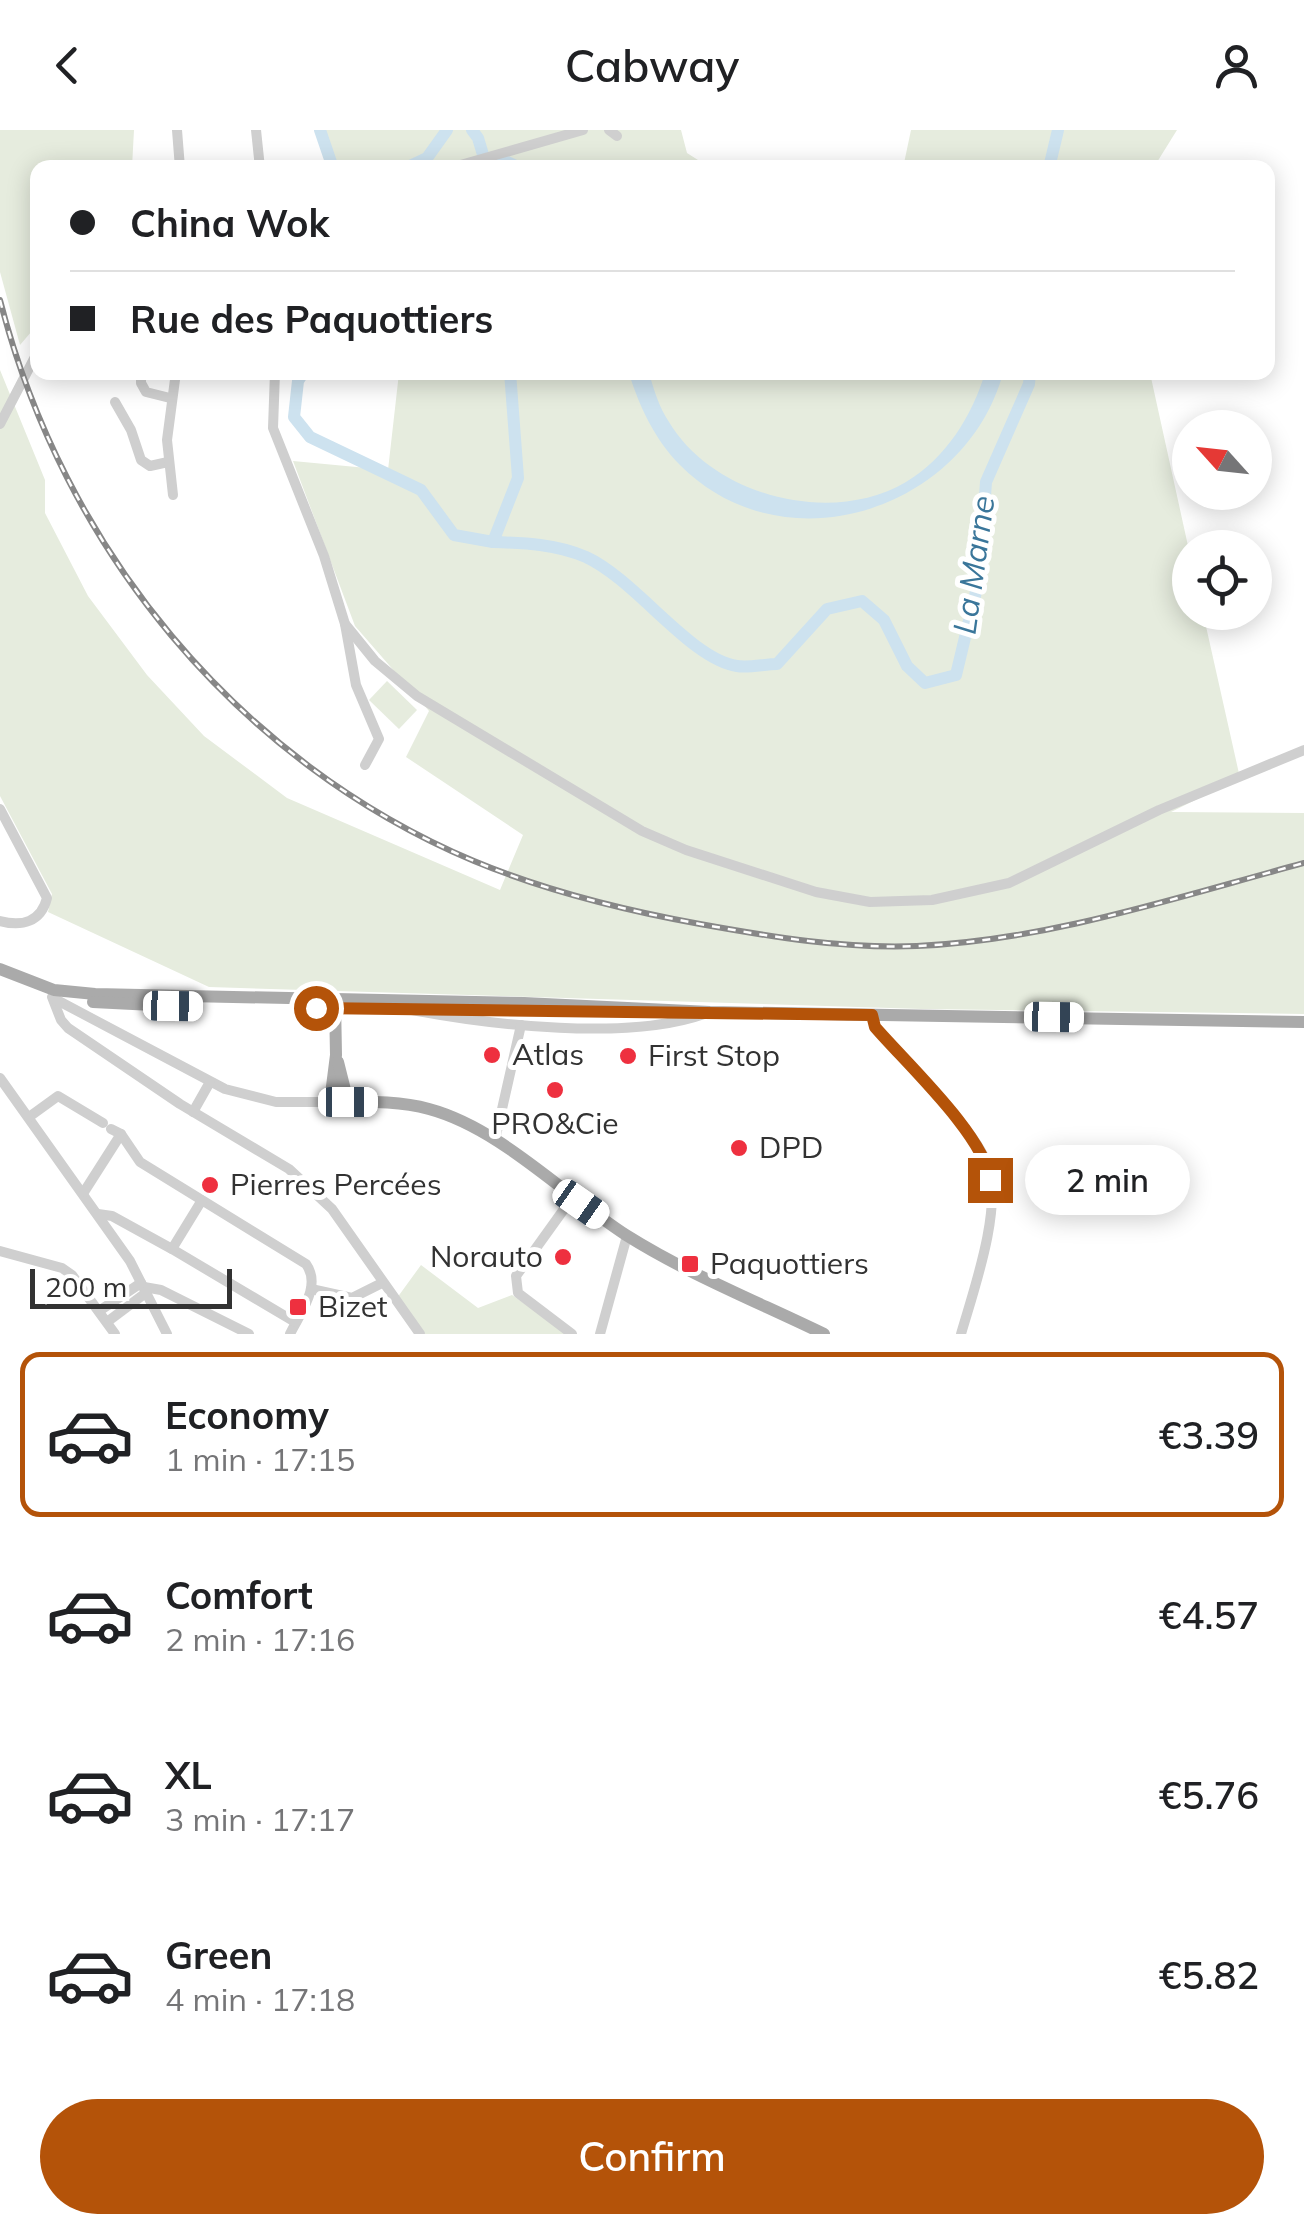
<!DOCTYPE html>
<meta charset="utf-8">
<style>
:root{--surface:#fff;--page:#f2f2f2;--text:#202124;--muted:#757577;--line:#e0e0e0;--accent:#b45309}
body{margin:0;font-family:Mulish,sans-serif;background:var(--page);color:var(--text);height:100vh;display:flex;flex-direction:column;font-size:38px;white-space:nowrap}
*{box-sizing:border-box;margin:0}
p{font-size:32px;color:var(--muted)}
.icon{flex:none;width:55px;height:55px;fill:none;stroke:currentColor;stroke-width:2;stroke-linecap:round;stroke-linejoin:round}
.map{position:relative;height:1204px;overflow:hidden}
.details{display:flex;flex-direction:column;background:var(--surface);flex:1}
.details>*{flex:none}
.top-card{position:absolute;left:30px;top:30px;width:1245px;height:220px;border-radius:20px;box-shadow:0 5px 25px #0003;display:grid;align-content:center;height:220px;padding:0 40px;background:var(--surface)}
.needle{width:65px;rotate:297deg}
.tools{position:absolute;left:1172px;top:280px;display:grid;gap:20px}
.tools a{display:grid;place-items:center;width:100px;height:100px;border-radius:50%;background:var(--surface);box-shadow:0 5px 25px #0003;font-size:50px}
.scale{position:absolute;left:30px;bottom:25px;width:202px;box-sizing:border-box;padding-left:10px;border:5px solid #323232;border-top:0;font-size:28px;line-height:35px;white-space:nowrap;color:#323232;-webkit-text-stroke:8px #fff;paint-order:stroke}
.end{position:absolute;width:45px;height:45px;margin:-22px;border:12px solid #b45309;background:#fff;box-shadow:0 0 0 5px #fff}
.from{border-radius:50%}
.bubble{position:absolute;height:70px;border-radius:35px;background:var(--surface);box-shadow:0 5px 25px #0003;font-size:32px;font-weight:600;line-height:70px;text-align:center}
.car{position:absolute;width:30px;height:60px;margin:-30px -15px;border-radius:12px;box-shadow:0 0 8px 2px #0007;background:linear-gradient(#fff 24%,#345 0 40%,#fff 0 76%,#345 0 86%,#fff 0)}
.top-card b{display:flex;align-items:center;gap:35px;height:95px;font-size:38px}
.top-card b+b{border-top:2px solid var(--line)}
.top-card i{width:25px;height:25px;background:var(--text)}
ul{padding:18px 0 0;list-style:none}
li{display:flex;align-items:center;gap:30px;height:165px;margin:0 20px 15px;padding:0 20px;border:5px solid transparent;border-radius:20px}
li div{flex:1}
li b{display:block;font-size:38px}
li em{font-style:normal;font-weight:600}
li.active{border-color:var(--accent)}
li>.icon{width:90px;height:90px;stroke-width:1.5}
.primary-button{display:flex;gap:20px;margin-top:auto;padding:20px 40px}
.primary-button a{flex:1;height:115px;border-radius:60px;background:var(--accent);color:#fff;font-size:40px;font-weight:600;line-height:115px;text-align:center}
header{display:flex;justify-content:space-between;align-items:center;height:130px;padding:0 40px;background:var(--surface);font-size:45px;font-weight:600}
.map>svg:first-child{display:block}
</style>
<header><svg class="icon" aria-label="back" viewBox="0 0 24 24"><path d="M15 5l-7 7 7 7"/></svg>Cabway<svg class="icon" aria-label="person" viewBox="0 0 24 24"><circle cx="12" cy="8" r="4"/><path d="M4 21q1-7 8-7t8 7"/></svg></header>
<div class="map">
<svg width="1304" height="1204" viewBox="0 0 1304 1204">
<rect width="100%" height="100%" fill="#fff"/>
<g fill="#e6ecde">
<polygon points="0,0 134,0 132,37 38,38 37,195 20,215 0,142"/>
<polygon points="324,0 681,0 687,23 709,37 336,37"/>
<polygon points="911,0 1177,0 1154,37 903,38"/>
<polygon points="0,240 45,350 45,383 88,466 147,545 204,606 287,668 500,760 523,705 406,627 429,581 355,496 293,331 388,340 399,243 1150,243 1190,425 1190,482 1203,483 1240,648 1171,682 1304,683 1304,884 922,879 209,857 48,782 52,764 0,666"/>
<polygon points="387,551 417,580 399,599 369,570"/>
<polygon points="421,1135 478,1178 512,1165 568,1204 425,1204 397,1168"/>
</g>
<path fill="#cde2ef" d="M629,243H649C654,260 659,277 669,292C714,367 832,396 906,352C946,328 972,286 985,243H1003C966,380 784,440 680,335C655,310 639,276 629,243Z"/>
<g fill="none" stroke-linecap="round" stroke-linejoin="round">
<polyline stroke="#cde2ef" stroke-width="8" points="486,34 508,30 525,38"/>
<g stroke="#cde2ef" stroke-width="12">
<polyline points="320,0 333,38"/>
<polyline points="472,0 478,8 487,38"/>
<polyline points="406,38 427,28 447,0"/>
<polyline points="1049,38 1058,0"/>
<polyline points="304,242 298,251 294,287 310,307 421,360 454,405 493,412"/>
<path d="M510,242L518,348L493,412C525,413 556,414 586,427C636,450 690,529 737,536C749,538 765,534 777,534L827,479L862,471L884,490L907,536L925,553L956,545L979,449L986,352L1029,254L1030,242"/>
</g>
<g stroke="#cfcfcf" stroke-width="10">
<polyline points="177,0 180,38"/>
<polyline points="256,0 260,38"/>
<polyline points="609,0 617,6"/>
<polyline points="450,38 583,0"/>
<polyline points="141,242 141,253 146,262 170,268"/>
<polyline points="275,242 273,298 324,426 345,494 356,555 379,609 365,635"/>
<polyline points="115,272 131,300 141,330 150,336 168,332"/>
<polyline points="0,294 38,221"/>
<polyline points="173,365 167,310 176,242"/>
<polyline points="345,494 375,531 417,566 642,701 686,720 816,762 870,772 932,770 1009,753 1159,680 1304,620"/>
<path d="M0,679L47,768C41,792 22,797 0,791"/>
<polyline points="52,867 61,890 68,898 180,974 289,1039 332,1079 420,1204"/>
<polyline points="53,868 225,959 276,972 330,972"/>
<path d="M412,880C491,895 628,911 704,884"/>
<path d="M872,885L875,897C904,930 975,998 988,1036C1003,1078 973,1162 961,1204"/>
<polyline points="0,948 130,1131 167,1204"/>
<polyline points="193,982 210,952"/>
<polyline points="29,987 58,966 103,993"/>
<path d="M111,999L121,1004L140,1032L306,1134C322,1156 300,1183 290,1204"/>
<polyline points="495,1010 521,895"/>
<polyline points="84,1062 121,1004"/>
<polyline points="98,1084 112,1086 172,1119 295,1192"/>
<polyline points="172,1119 202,1070"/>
<polyline points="0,1121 62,1138 72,1145 115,1204"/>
<polyline points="144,1157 161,1160 249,1204"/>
<polyline points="311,1159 352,1168 382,1153"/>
<polyline points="99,1181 141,1153"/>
<polyline points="107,1192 147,1162"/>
<polyline points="572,1204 518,1163 516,1146 572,1068"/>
<polyline points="600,1204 627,1106"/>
</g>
<g stroke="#aaa" stroke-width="12">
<polyline points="0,839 54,860 95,864 524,873 710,882 1304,892"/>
<path d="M335,871L336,925L330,972C363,972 397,970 429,979C500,998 564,1065 626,1105C688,1144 758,1172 824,1204"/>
<polyline points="93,872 153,875"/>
<polyline points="338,932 348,972"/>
</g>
<defs>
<path id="rail" d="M0,170C63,418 237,631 474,731C546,761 623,780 700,794C772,807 844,819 917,816C1050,810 1177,767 1304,733"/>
</defs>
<use href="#rail" stroke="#878787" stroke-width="6"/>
<use href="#rail" stroke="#fff" stroke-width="2.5" stroke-dasharray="8" stroke-linecap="butt"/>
</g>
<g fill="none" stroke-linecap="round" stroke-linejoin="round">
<path stroke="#b45309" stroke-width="12" d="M316,878L872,885L875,897C906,933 985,1006 990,1050"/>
</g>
<g fill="#ee303f" stroke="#fff" stroke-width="4">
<circle cx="492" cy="925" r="10"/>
<circle cx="628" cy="926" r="10"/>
<circle cx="555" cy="960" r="10"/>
<circle cx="739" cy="1018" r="10"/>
<circle cx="210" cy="1055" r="10"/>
<circle cx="563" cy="1127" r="10"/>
<rect x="680" y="1124" width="20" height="20" rx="5"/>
<rect x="288" y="1167" width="20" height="20" rx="5"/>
</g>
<g text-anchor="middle" stroke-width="10" stroke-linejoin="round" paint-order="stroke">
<g font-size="30" fill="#323232" stroke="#fff" text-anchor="start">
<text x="512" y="935">Atlas</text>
<text x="648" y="936">First Stop</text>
<text x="555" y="1004" text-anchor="middle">PRO&amp;Cie</text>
<text x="759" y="1028">DPD</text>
<text x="230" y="1065">Pierres Percées</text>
<text x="543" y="1137" text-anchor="end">Norauto</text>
<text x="710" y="1144">Paquottiers</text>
<text x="318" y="1187">Bizet</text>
</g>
<g font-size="32" font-style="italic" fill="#3a769a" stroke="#fff">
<text transform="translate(974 435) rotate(-82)" y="11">La Marne</text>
</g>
</g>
</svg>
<div class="tools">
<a><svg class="needle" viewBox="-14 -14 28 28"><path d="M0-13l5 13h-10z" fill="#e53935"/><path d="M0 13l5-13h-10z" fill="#757577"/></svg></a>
<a><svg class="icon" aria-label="locate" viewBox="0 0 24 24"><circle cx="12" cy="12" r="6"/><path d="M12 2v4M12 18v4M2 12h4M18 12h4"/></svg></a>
</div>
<div class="scale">200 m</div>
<i class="end from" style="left:316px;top:878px"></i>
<i class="end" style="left:990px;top:1050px"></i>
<div class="bubble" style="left:1025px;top:1015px;width:165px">2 min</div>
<i class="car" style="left:173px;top:876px;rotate:91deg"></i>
<i class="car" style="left:1054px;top:887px;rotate:91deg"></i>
<i class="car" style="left:348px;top:972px;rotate:90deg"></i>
<i class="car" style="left:581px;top:1074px;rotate:125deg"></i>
<div class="top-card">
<b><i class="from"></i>China Wok</b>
<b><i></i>Rue des Paquottiers</b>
</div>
</div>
<section class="details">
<ul>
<li class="active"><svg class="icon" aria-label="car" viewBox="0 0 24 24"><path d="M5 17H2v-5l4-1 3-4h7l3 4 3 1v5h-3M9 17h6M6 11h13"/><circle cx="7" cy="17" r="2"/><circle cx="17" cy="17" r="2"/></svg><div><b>Economy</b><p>1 min · 17:15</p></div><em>€3.39</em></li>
<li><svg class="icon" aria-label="car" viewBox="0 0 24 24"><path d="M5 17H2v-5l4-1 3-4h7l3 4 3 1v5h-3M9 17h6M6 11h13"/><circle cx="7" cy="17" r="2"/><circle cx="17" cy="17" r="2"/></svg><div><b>Comfort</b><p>2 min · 17:16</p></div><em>€4.57</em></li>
<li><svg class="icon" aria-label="car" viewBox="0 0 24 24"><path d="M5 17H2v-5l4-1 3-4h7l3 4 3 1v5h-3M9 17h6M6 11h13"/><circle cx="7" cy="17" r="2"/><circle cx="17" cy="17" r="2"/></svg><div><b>XL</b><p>3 min · 17:17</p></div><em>€5.76</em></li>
<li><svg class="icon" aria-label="car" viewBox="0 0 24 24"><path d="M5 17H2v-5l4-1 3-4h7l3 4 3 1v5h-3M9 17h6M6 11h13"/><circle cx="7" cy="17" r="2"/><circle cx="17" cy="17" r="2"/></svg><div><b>Green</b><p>4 min · 17:18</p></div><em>€5.82</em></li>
</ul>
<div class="primary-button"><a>Confirm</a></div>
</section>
